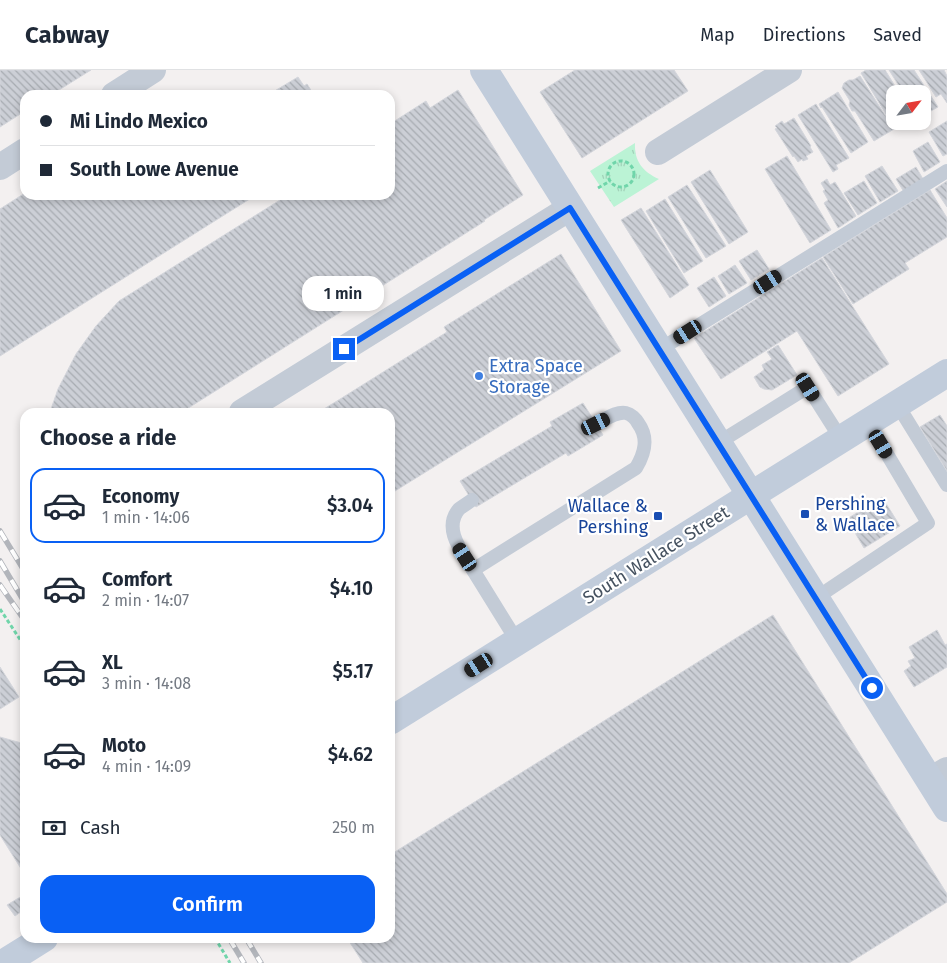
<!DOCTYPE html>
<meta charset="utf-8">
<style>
:root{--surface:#fff;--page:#f6f6f7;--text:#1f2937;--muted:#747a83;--line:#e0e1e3;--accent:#0960f4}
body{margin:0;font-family:"Fira Sans",sans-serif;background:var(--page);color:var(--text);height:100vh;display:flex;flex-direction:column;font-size:19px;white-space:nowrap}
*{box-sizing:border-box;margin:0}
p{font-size:16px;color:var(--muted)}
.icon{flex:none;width:28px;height:28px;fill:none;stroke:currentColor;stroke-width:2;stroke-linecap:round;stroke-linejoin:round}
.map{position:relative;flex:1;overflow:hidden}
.side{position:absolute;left:20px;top:338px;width:375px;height:535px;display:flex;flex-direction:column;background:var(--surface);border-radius:15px;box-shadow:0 2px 8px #0003}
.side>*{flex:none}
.top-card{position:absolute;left:20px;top:20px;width:375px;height:110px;border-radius:15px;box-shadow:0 2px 8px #0003;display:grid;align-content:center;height:110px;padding:0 20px;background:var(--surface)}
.needle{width:32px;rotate:59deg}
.controls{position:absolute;left:886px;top:15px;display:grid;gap:10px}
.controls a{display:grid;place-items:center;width:45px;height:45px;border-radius:10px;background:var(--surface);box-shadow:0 2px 8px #0003;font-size:25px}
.end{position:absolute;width:22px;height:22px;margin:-11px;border:6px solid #0960f4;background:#fff;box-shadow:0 0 0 2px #fff}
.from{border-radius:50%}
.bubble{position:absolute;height:35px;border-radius:15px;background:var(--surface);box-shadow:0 2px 8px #0003;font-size:16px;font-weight:600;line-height:35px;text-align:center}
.car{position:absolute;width:15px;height:30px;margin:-15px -8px;border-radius:6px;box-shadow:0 0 4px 1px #0007;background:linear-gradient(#222 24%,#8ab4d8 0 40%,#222 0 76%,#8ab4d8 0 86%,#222 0)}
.top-card b{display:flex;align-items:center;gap:18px;height:48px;font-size:19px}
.top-card b+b{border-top:1px solid var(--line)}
.top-card i{width:12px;height:12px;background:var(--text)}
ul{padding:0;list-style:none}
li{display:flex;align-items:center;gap:15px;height:75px;margin:0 10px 8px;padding:0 10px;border:2px solid transparent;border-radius:15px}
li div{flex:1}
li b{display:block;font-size:19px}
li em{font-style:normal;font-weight:600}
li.on{border-color:var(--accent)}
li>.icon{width:45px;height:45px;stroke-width:1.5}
h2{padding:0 20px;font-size:22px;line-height:60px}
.pay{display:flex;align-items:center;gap:12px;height:55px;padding:0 20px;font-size:19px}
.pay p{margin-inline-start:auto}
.action{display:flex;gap:10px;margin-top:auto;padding:10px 20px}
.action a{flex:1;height:58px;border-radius:15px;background:var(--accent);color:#fff;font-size:20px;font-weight:600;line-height:58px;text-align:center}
header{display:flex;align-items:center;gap:30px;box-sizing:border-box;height:70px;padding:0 25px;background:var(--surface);border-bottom:1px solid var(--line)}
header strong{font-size:24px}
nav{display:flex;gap:28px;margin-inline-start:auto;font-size:18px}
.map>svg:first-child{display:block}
</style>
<header>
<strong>Cabway</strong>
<nav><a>Map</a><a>Directions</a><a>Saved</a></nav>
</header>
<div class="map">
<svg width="947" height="893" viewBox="0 0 947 893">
<defs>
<pattern id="grass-tufts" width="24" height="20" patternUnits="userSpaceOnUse" patternTransform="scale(1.25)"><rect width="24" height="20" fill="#bbf3d5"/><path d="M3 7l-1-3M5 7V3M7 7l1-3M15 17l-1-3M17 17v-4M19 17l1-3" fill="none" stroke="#a2d2b9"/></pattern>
<pattern id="building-back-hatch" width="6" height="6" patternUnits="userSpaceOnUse" patternTransform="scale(1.25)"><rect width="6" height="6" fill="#cccfd6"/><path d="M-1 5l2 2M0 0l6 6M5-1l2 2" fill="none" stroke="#a7abb1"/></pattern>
</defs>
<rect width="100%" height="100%" fill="#f3f0f0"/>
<path fill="url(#grass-tufts)" d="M635,73C634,91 643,102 659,109L614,137L590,101Z"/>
<g fill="url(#building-back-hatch)" stroke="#d4d6dc">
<polygon points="0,0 91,0 51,25 25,25 25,41 0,57"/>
<polygon points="575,0 674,0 688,21 582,88 540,22"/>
<polygon points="866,0 885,0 900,24 895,24 895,41 887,46 861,3"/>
<polygon points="889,0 914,0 938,37 922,46 922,24 904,24"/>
<polygon points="919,0 944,0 947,6 947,33 941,24 936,27"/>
<polygon points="860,6 894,59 874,71 855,41 852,41 849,35 850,31 842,18 844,13 849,10 853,10"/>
<polygon points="298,7 304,16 307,14 314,25 268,25"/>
<polygon points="458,20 523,125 484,150 485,151 182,342 50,342 58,319 76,284 96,256 119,231 288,125 390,125 390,54 426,31 430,38"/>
<polygon points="838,22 868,72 851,83 822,37 821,38 819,34"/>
<polygon points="816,34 849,88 836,95 838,99 833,102 798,45"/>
<polygon points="794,48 811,76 810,77 813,82 806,86 808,89 803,91 802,89 798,92 794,86 793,87 775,59 777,58 775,56 782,51 784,54"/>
<polygon points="947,51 947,84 943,86 929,62"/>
<polygon points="928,72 940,92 924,102 913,81"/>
<polygon points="787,86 831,160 810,173 765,99"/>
<polygon points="882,96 898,121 880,132 865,106"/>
<polygon points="916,97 923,109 904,122 896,109"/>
<polygon points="710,100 748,162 729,174 691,112"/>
<polygon points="827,109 830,115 835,112 856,146 838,158 824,133 828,130 823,121 825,120 821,113"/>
<polygon points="864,111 877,133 858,145 844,123"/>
<polygon points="947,111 947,137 935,119"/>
<polygon points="687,115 726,176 706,188 668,127"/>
<polygon points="930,120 947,148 947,167 905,193 909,199 853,234 823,187"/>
<polygon points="25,123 25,125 256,125 0,286 0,139"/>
<polygon points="665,129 703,191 684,203 646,141"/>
<polygon points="641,138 689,215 670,228 621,150"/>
<polygon points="757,180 769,199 751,210 739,191"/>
<polygon points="561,184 621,281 395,421 390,413 390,342 345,342 337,331 447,262 444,257"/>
<polygon points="822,188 889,294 838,326 797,261 721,309 694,268"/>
<polygon points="735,195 747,213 729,224 718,206"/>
<polygon points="714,207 726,226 709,237 697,218"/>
<polygon points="778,275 797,305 772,320 764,319 760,317 754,307 764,300 762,295 772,289 767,282"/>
<polygon points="337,331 345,342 319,342"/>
<polygon points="583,333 603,365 568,386 566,383 476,437 460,411 552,356 550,352"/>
<polygon points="940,345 947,356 947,401 920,357"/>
<polygon points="882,427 900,456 864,478 847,449"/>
<polygon points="773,545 947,824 947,832 849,893 363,893 347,868 390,868 390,785"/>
<polygon points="937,560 945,575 947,574 947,597 914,617 904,601 911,596 908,591 915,588 909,577"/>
<polygon points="0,597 19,627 0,639"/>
<polygon points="0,667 25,674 25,805 0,765"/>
<polygon points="22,826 25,830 25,839 15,846 7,835"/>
</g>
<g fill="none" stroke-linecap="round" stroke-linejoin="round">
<g stroke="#70d5aa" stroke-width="3" stroke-dasharray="4 2.5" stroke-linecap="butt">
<circle cx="621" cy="104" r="13"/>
<polyline points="598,118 610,111"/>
<polyline points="0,539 25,577"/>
<polyline points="215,868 230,893"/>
</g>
<g stroke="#c3cbd6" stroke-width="14">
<polyline points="659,280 947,101"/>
<polyline points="897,334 947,415"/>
<polyline points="718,373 808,317 841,369"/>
<path d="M472,430C468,433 463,436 459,439C442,459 463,483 473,500"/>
<polyline points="816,528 928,453 868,352"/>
<path d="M517,571L473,500L636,398C645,383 649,368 638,353C636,349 631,344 626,343C616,341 605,350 596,354"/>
</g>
<g stroke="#c3cbd6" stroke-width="26">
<polyline points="114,25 153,0"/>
<polyline points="658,82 789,0"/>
<polyline points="0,97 25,81"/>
<polyline points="242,342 570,138"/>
<polyline points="930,710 947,700"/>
</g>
<g stroke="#c1ccdb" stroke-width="28">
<path d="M484,0C637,247 793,492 947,738"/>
<polyline points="390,651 947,303"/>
<polyline points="4,893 44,868"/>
</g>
<defs>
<g id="rail">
<polyline points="0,461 25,502"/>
<polyline points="0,491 25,533"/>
<polyline points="0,515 25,551"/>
<polyline points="229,868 244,893"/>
<polyline points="246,868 261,893"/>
</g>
</defs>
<use href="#rail" stroke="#b2b5bb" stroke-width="5.5"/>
<use href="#rail" stroke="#fff" stroke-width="4" stroke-dasharray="11" stroke-linecap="butt"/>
</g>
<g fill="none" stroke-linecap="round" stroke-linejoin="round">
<polyline stroke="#0960f4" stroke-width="6" points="344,279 570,138 872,618"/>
</g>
<circle fill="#3f7fe0" stroke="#fff" stroke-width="2" cx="479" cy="306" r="5"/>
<g fill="#1a4fb4" stroke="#fff" stroke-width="2">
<rect x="800" y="439" width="10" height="10" rx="2.5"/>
<rect x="653" y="441" width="10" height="10" rx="2.5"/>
</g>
<g text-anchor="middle" stroke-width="4.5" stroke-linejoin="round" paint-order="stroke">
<g font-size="18" fill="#366cbe" stroke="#fff" text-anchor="start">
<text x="489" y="302">Extra Space<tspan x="489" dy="21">Storage</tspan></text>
</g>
<g font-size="18" fill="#164399" stroke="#fff" text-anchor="start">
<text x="815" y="440">Pershing<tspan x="815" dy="21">&amp; Wallace</tspan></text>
<text x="648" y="442" text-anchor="end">Wallace &amp;<tspan x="648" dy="21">Pershing</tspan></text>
</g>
<g font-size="18" fill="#465260" stroke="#fff">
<text transform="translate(656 485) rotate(-32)" y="6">South Wallace Street</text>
</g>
</g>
</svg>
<div class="controls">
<a><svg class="needle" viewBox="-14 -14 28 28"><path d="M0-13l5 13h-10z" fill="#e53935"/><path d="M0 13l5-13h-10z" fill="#747a83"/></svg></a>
</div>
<i class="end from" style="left:872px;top:618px"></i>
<i class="end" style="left:344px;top:279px"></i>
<div class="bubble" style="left:302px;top:206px;width:82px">1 min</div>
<i class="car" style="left:768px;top:212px;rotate:58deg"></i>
<i class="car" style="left:688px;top:262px;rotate:238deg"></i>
<i class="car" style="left:808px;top:317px;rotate:148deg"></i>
<i class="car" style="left:596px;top:354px;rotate:64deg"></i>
<i class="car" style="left:881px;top:374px;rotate:149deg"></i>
<i class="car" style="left:465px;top:487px;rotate:327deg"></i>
<i class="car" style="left:479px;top:595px;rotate:238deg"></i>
<div class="top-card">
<b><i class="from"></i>Mi Lindo Mexico</b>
<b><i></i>South Lowe Avenue</b>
</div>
<section class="side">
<h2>Choose a ride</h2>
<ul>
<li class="on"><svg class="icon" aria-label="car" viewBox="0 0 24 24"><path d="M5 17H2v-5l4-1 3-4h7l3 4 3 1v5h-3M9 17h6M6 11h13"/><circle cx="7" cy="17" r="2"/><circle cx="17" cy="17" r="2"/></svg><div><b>Economy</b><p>1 min · 14:06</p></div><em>$3.04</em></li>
<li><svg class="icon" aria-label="car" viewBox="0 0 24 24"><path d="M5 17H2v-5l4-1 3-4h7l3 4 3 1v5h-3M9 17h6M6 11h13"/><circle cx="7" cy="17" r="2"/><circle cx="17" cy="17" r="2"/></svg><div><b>Comfort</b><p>2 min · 14:07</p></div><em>$4.10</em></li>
<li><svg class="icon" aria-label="car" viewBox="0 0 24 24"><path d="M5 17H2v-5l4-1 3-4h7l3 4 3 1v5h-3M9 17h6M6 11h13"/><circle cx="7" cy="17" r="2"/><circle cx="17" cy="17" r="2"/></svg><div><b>XL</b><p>3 min · 14:08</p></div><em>$5.17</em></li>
<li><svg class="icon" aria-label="car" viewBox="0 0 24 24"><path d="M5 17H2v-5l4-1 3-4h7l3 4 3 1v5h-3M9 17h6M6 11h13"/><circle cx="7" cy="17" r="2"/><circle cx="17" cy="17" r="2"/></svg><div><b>Moto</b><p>4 min · 14:09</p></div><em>$4.62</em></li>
</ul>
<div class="pay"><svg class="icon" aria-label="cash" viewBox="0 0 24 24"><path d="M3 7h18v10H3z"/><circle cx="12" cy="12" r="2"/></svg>Cash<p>250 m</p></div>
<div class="action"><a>Confirm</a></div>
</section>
</div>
